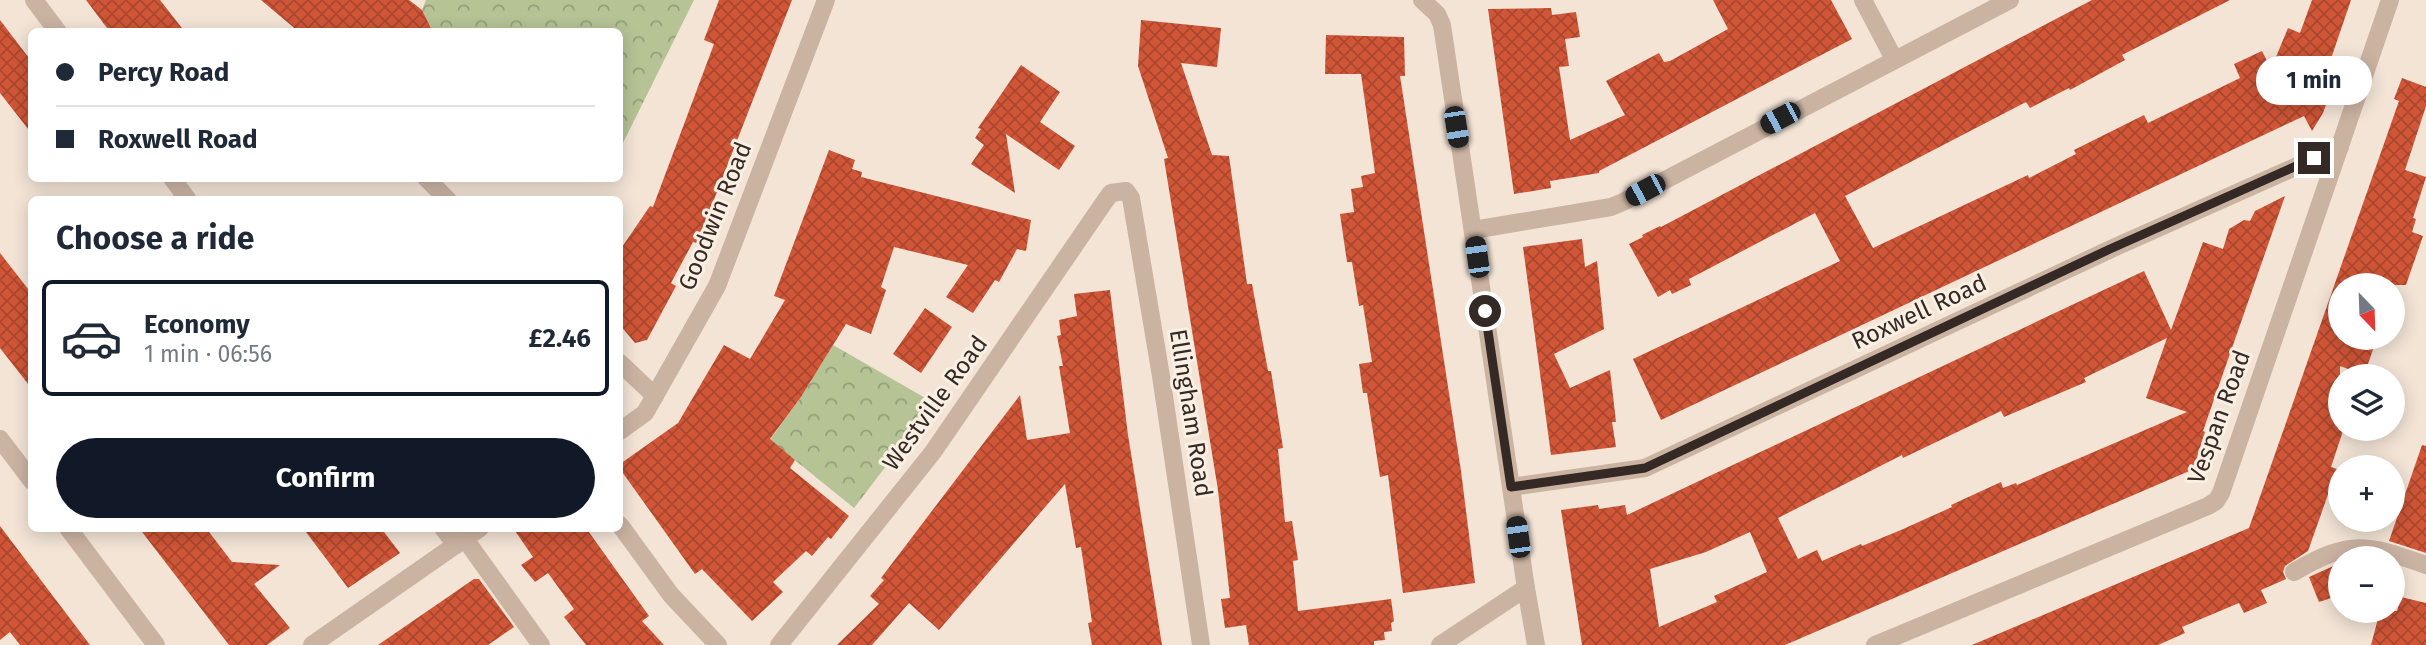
<!DOCTYPE html>
<meta charset="utf-8">
<style>
:root{--surface:#fff;--page:#f6f6f7;--text:#1f2937;--muted:#747a83;--line:#e0e1e3;--accent:#111827}
body{margin:0;font-family:"Fira Sans",sans-serif;background:var(--page);color:var(--text);height:100vh;display:flex;flex-direction:column;font-size:26px;white-space:nowrap}
*{box-sizing:border-box;margin:0}
p{font-size:23px;color:var(--muted)}
.icon{flex:none;width:38px;height:38px;fill:none;stroke:currentColor;stroke-width:2;stroke-linecap:round;stroke-linejoin:round}
.map{position:relative;flex:1;overflow:hidden}
.panel{position:absolute;left:28px;top:196px;width:595px;height:336px;display:flex;flex-direction:column;background:var(--surface);border-radius:10px;box-shadow:0 4px 18px #0003}
.panel>*{flex:none}
.banner{position:absolute;left:28px;top:28px;width:595px;height:154px;border-radius:10px;box-shadow:0 4px 18px #0003;display:grid;align-content:center;height:154px;padding:0 28px;background:var(--surface)}
.needle{width:46px;rotate:157deg}
.controls{position:absolute;left:2328px;top:273px;display:grid;gap:14px}
.controls a{display:grid;place-items:center;width:77px;height:77px;border-radius:50%;background:var(--surface);box-shadow:0 4px 18px #0003;font-size:35px}
.end{position:absolute;width:32px;height:32px;margin:-16px;border:9px solid #352925;background:#fff;box-shadow:0 0 0 4px #fff}
.from{border-radius:50%}
.bubble{position:absolute;height:49px;border-radius:24px;background:var(--surface);box-shadow:0 4px 18px #0003;font-size:23px;font-weight:700;line-height:49px;text-align:center}
.car{position:absolute;width:21px;height:42px;margin:-21px -10px;border-radius:9px;box-shadow:0 0 5px 2px #0007;background:linear-gradient(#222 24%,#8ab4d8 0 40%,#222 0 76%,#8ab4d8 0 86%,#222 0)}
.banner b{display:flex;align-items:center;gap:24px;height:66px;font-size:26px}
.banner b+b{border-top:2px solid var(--line)}
.banner i{width:18px;height:18px;background:var(--text)}
ul{padding:0;list-style:none}
li{display:flex;align-items:center;gap:21px;height:116px;margin:0 14px 10px;padding:0 14px;border:4px solid transparent;border-radius:10px}
li div{flex:1}
li b{display:block;font-size:26px}
li em{font-style:normal;font-weight:700}
li.active{border-color:var(--accent)}
li>.icon{width:63px;height:63px;stroke-width:1.5}
h2{padding:0 28px;font-size:32px;line-height:84px}
.button{display:flex;gap:14px;margin-top:auto;padding:14px 28px}
.button a{flex:1;height:80px;border-radius:42px;background:var(--accent);color:#fff;font-size:28px;font-weight:700;line-height:80px;text-align:center}
.map>svg:first-child{display:block}
</style>
<div class="map">
<svg width="2426" height="645" viewBox="0 0 2426 645">
<defs>
<pattern id="park-crowns" width="20" height="18" patternUnits="userSpaceOnUse" patternTransform="scale(1.75)"><rect width="20" height="18" fill="#b5c395"/><path d="M2 6a3 3 0 1 1 6 0M12 15a3 3 0 1 1 6 0" fill="none" stroke="#949e79"/></pattern>
<pattern id="building-cross-hatch" width="8" height="8" patternUnits="userSpaceOnUse" patternTransform="scale(1.75)"><rect width="8" height="8" fill="#d05637"/><path d="M0 0l8 8M0 8l8-8" fill="none" stroke="#aa472e"/></pattern>
</defs>
<rect width="100%" height="100%" fill="#f3e4d6"/>
<g fill="url(#park-crowns)">
<polygon points="426,0 694,0 620,149 620,32 433,31 422,10"/>
<polygon points="833,345 934,403 854,508 770,440 801,397"/>
</g>
<g fill="url(#building-cross-hatch)" fill-rule="evenodd">
<polygon points="86,0 160,0 185,32 110,32"/>
<polygon points="261,0 409,0 422,10 433,32 299,32"/>
<polygon points="719,0 792,0 697,243 693,242 671,283 676,286 647,340 635,343 620,325 620,250 650,206 653,207 714,44 704,40"/>
<polygon points="1713,0 1831,0 1852,39 1599,171 1599,173 1550,181 1551,188 1514,194 1488,9 1551,8 1552,15 1576,12 1580,37 1565,39 1569,66 1559,67 1570,140 1625,115 1606,81 1659,53 1664,62 1670,61 1728,29"/>
<polygon points="2092,0 2230,0 2122,55 2125,60 2070,90 2069,88 2030,108 2026,102 1845,196 1873,248 2028,175 2029,178 2076,154 2074,150 2144,115 2148,123 2240,78 2234,64 2262,51 2271,69 2288,28 2300,33 2312,0 2351,0 2323,82 2333,86 2323,113 2312,131 2304,116 1661,420 1633,359 1840,261 1815,213 1689,279 1691,285 1672,294 1670,290 1658,297 1629,244 1643,237 1642,235 1660,226 1661,227"/>
<polygon points="0,20 32,62 32,134 0,93"/>
<polygon points="1141,20 1221,28 1217,67 1181,63 1212,155 1229,156 1247,284 1252,284 1268,371 1271,371 1283,448 1278,449 1285,522 1292,521 1298,560 1293,561 1298,611 1391,599 1394,621 1391,623 1392,631 1384,632 1385,640 1374,641 1374,645 1249,645 1246,625 1225,628 1221,599 1230,598 1218,490 1164,159 1168,158 1138,66"/>
<polygon points="1326,35 1404,37 1405,76 1400,76 1461,471 1475,583 1403,593 1388,475 1380,477 1367,393 1363,393 1359,364 1372,362 1363,305 1359,306 1352,262 1347,262 1340,214 1354,212 1351,189 1363,187 1361,176 1375,173 1361,74 1325,74"/>
<polygon points="1021,65 1060,92 1040,122 1075,146 1059,170 1006,134 1015,193 971,164 984,145 975,138 981,129 978,128"/>
<polygon points="2402,78 2426,87 2426,106 2405,170 2426,177 2413,218 2416,219 2412,232 2423,236 2406,285 2340,285 2340,338 2359,338 2375,344 2364,375 2340,366 2340,430 2343,431 2331,467 2337,469 2308,551 2285,566 2283,572 2286,579 2261,590 2267,603 2244,613 2239,603 2182,627 2185,633 2158,645 1972,645 2249,528 2399,101 2394,99"/>
<polygon points="829,150 855,160 852,169 862,172 861,177 1031,220 1026,251 1017,249 999,282 995,280 973,313 946,297 968,265 894,247 881,287 886,290 871,334 846,324 801,397 770,439 795,460 790,468 849,516 831,539 828,537 812,556 806,551 773,582 783,592 752,621 702,569 695,574 620,469 620,464 678,423 724,345 750,359 785,300 774,296"/>
<path d="M2285,196L2203,431L2205,432L2197,457L2201,466L1785,645H1582L1561,510L1598,505L1599,509L1625,505L1627,515L2144,271L2171,330L2203,242L2223,249L2229,229L2244,220L2250,221L2255,211ZM2167,338L2146,398L2187,412L2017,485L2016,483L2003,488L2001,482L1951,505L1952,507L1901,530L1862,546L1861,544L1822,561L1817,550L1798,559L1778,518L1902,455L1903,458L2001,411L2004,417L2086,382L2084,378ZM1750,532L1767,572L1714,596L1717,602L1659,627L1650,569L1706,552Z"/>
<polygon points="1582,239 1585,267 1597,261 1604,329 1554,354 1570,388 1610,370 1616,422 1612,422 1616,447 1551,455 1523,247"/>
<polygon points="0,253 32,294 32,389 0,348"/>
<polygon points="1110,290 1128,435 1162,645 1092,645 1088,623 1092,622 1081,547 1076,548 1065,484 939,630 909,603 872,645 837,645 879,604 870,596 884,580 881,578 1020,395 1027,440 1070,433 1059,366 1063,366 1057,336 1061,335 1059,320 1077,316 1074,294"/>
<polygon points="925,308 952,327 921,373 893,354"/>
<polygon points="2422,445 2426,446 2426,553 2389,541"/>
<polygon points="0,526 90,645 20,645 10,632 0,640"/>
<polygon points="139,528 206,528 232,562 280,565 254,584 290,628 267,645 229,645"/>
<polygon points="303,528 381,528 400,553 348,588"/>
<polygon points="513,528 586,528 649,616 642,621 664,645 586,645 564,617 574,609 548,573 535,582 521,565 533,557"/>
<polygon points="2340,563 2340,595 2319,602 2309,577"/>
<polygon points="474,579 479,579 514,627 488,645 378,645"/>
<polygon points="2401,597 2426,603 2426,645 2371,645 2380,611 2397,611"/>
</g>
<g fill="none" stroke-linecap="round" stroke-linejoin="round">
<g stroke="#cbb3a2" stroke-width="18">
<polyline points="34,0 58,32"/>
<polyline points="1422,0 1437,14 1442,25 1526,588 1536,645"/>
<polyline points="1863,0 1894,59"/>
<polyline points="172,178 188,200"/>
<polyline points="426,178 448,200"/>
<polyline points="1473,230 1611,207 1623,202 2010,0"/>
<polyline points="620,363 655,396"/>
<polyline points="620,431 645,413 717,286 826,0"/>
<polyline points="0,439 32,481"/>
<polyline points="1511,487 1645,468 2111,249 2340,147"/>
<polyline points="620,525 671,595 718,645"/>
<polyline points="68,528 156,645"/>
<polyline points="443,528 456,545"/>
<polyline points="465,539 541,645"/>
<path d="M2294,572C2350,539 2367,544 2426,565"/>
<polyline points="312,645 480,528"/>
<polyline points="779,645 933,452 1105,201 1111,193 1126,191 1131,198 1161,376 1201,645"/>
<polyline points="1440,645 1526,588"/>
<polyline points="1875,645 2208,506 2216,501 2221,493 2390,0"/>
</g>
</g>
<g fill="none" stroke-linecap="round" stroke-linejoin="round">
<polyline stroke="#352925" stroke-width="9" points="1485,311 1511,487 1645,468 2110,249 2314,158"/>
</g>
<g text-anchor="middle" stroke-width="6" stroke-linejoin="round" paint-order="stroke">
<g font-size="24" fill="#352925" stroke="#faefe3">
<text transform="translate(715 216) rotate(-68)" y="8">Goodwin Road</text>
<text transform="translate(1919 312) rotate(-25)" y="8">Roxwell Road</text>
<text transform="translate(935 403) rotate(-54)" y="8">Westville Road</text>
<text transform="translate(1191 413) rotate(81)" y="8">Ellingham Road</text>
<text transform="translate(2219 417) rotate(-70)" y="8">Vespan Road</text>
</g>
</g>
</svg>
<div class="controls">
<a><svg class="needle" viewBox="-14 -14 28 28"><path d="M0-13l5 13h-10z" fill="#e53935"/><path d="M0 13l5-13h-10z" fill="#747a83"/></svg></a>
<a><svg class="icon" aria-label="layers" viewBox="0 0 24 24"><path d="M12 4l9 5-9 5-9-5zM3 14l9 5 9-5"/></svg></a>
<a>+</a>
<a>−</a>
</div>
<i class="end from" style="left:1485px;top:311px"></i>
<i class="end" style="left:2314px;top:158px"></i>
<div class="bubble" style="left:2256px;top:56px;width:116px">1 min</div>
<i class="car" style="left:1780px;top:118px;rotate:242deg"></i>
<i class="car" style="left:1456px;top:127px;rotate:171deg"></i>
<i class="car" style="left:1645px;top:190px;rotate:242deg"></i>
<i class="car" style="left:1477px;top:257px;rotate:352deg"></i>
<i class="car" style="left:1518px;top:537px;rotate:352deg"></i>
<div class="banner">
<b><i class="from"></i>Percy Road</b>
<b><i></i>Roxwell Road</b>
</div>
<section class="panel">
<h2>Choose a ride</h2>
<ul>
<li class="active"><svg class="icon" aria-label="car" viewBox="0 0 24 24"><path d="M5 17H2v-5l4-1 3-4h7l3 4 3 1v5h-3M9 17h6M6 11h13"/><circle cx="7" cy="17" r="2"/><circle cx="17" cy="17" r="2"/></svg><div><b>Economy</b><p>1 min · 06:56</p></div><em>£2.46</em></li>
</ul>
<div class="button"><a>Confirm</a></div>
</section>
</div>
